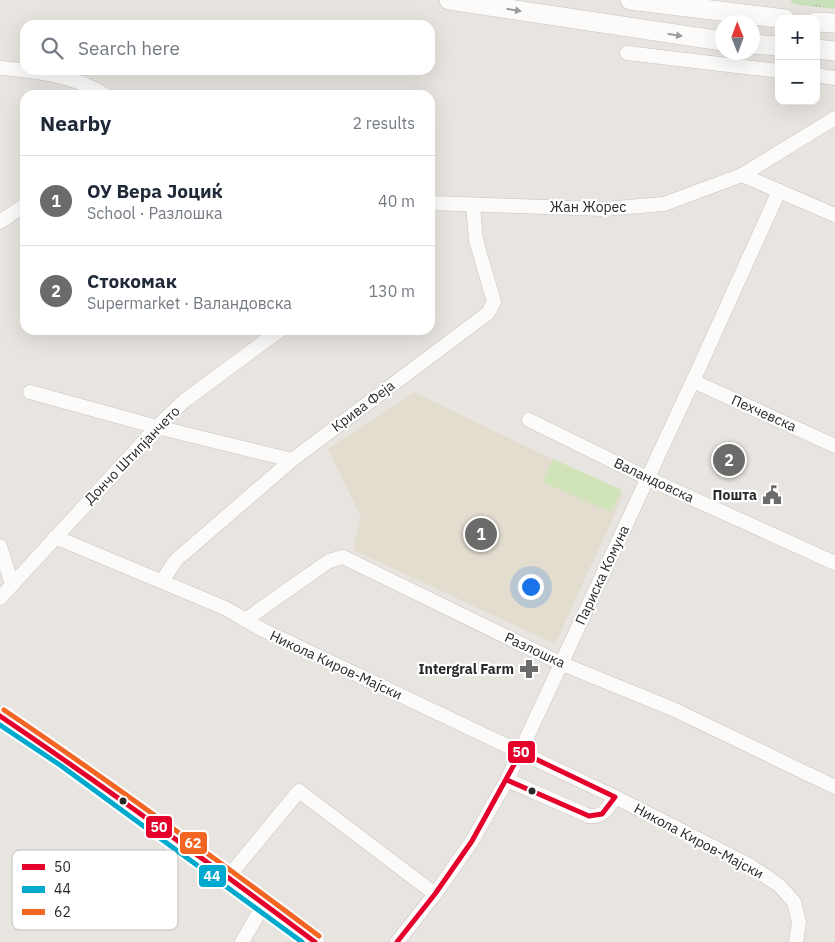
<!DOCTYPE html>
<html lang="en">
<head>
<meta charset="utf-8">
<style>
	:root { --surface:#fff; --page:#f2f2f3; --text:#1f2937; --muted:#747a83; --line:#e0e1e3; --accent:#6c6b69 }
	body { margin:0; font-family:"IBM Plex Sans",sans-serif; background:var(--page); color:var(--text) }
	.controls { position:absolute; right:15px; top:15px; display:grid; overflow:hidden; border-radius:10px; box-shadow:0 5px 20px #0002 }
	.controls button { width:45px; height:45px; display:grid; place-items:center; padding:0; border:0; border-bottom:1px solid var(--line); background:var(--surface); color:var(--text); font:25px sans-serif }
	.compass { position:absolute; left:715px; top:15px; width:45px; height:45px; border-radius:50%; background:var(--surface); box-shadow:0 5px 20px #0002; rotate:359deg }
	.you { position:absolute; left:530px; top:586px; width:18px; height:18px; margin:-12px; border:4px solid #fff; border-radius:50%; background:#1a73e8; box-shadow:0 0 0 8px #1a73e833 }
	.badge { display:grid; place-items:center; width:32px; height:32px; border-radius:50%; background:var(--accent); color:#fff; font-size:16px; font-weight:700 }
	.pin { position:absolute; translate:-50% -50%; border:2px solid #fff; box-shadow:0 1px 5px #0006 }
	.list { margin:0; padding:0; list-style:none }
	h2 { display:flex; justify-content:space-between; align-items:center; height:65px; margin:0; padding:0 20px; font-size:21px }
	h2 small { font-size:16px; font-weight:400; color:var(--muted) }
	.list li { display:grid; grid-template-columns:32px 1fr auto; gap:15px; align-items:center; box-sizing:border-box; height:90px; padding:0 20px; border-top:1px solid var(--line) }
	.list b { display:block; font-size:19px; white-space:nowrap }
	.list p { margin:0; font-size:16px; white-space:nowrap; color:var(--muted) }
	.list em { font-size:16px; font-style:normal; color:var(--muted) }
	.icon { flex:none; width:28px; height:28px; fill:none; stroke:currentColor; stroke-width:2; stroke-linecap:round; stroke-linejoin:round }
	.map { position:relative; flex:none; width:835px; height:942px; overflow:hidden }
	.search { position:absolute; background:var(--surface); box-shadow:0 5px 20px #0002; left:20px; top:20px; width:415px; height:55px; display:flex; align-items:center; gap:12px; box-sizing:border-box; padding:0 18px; border-radius:15px; color:var(--muted); font-size:19px }
	.panel { position:absolute; background:var(--surface); box-shadow:0 5px 20px #0002; left:20px; top:90px; width:415px; height:245px; border-radius:15px }
	.map>svg:first-child { display:block }
	.education { fill:#e2ddcf }
	.grass { fill:url(#grass-tufts) }
	.pitch { fill:#d1e4b9 }
	.lines { fill:none; stroke-linecap:round; stroke-linejoin:round }
	.street-casing { stroke:#c6c4c5; stroke-width:15 }
	.secondary-casing { stroke:#c6c4c5; stroke-width:20 }
	.street { stroke:#fcfbfa; stroke-width:14 }
	.secondary { stroke:#fcfbfa; stroke-width:19 }
	.bus-1-casing { stroke:#fff; stroke-width:9 }
	.bus-2-casing { stroke:#fff; stroke-width:9 }
	.bus-3-casing { stroke:#fff; stroke-width:9 }
	.bus-1 { stroke:#e4002b; stroke-width:5 }
	.bus-2 { stroke:#00a9ce; stroke-width:5 }
	.bus-3 { stroke:#f26522; stroke-width:5 }
	.oneway { fill:#9d9c9c }
	.bus-dot { fill:#292929; stroke:#fff; stroke-width:2 }
	.labels { text-anchor:middle; stroke-width:4.5; stroke-linejoin:round; paint-order:stroke }
	.street-label { font-size:14px; fill:#292929; stroke:#fff }
	.poi-label { font-size:14px; font-weight:bold; fill:#292929; stroke:#fff; text-anchor:end }
	.key { fill:#fff; stroke:#bfbfbf; stroke-width:1 }
	.key-label { font-size:14px; fill:#292929 }
	.line-badge { stroke:#fff; stroke-width:2 }
	.badge-label { font-size:14px; text-anchor:middle; font-weight:bold; fill:#fff }
</style>
</head>
<body>
<div class="map">
<svg width="835" height="942" viewBox="0 0 835 942">
	<defs>
		<pattern id="grass-tufts" width="24" height="20" patternUnits="userSpaceOnUse" patternTransform="scale(1.25)"><rect width="24" height="20" fill="#c8e1bb"/><path d="M3 7l-1-3M5 7V3M7 7l1-3M15 17l-1-3M17 17v-4M19 17l1-3" fill="none" stroke="#acc1a1"/></pattern>
	</defs>
	<rect width="100%" height="100%" fill="#e8e5e0"/>
	<path class="education" d="M414,392L624,494L555,644L353,550L361,517L328,449Z"/>
	<path class="grass" d="M790,0H835V9L793,4Z"/>
	<path class="pitch" d="M553,459L622,490L611,512L543,482Z"/>
	<g class="lines">
		<g class="street-casing">
			<g id="street">
				<path d="M627,53L779,71"/>
				<path d="M0,68C35,71 74,75 105,95"/>
				<path d="M816,75L835,78"/>
				<path d="M742,175L835,215"/>
				<path d="M430,203L604,209L664,204L742,175L835,118"/>
				<path d="M0,222L25,205"/>
				<path d="M693,381L835,446"/>
				<path d="M30,392L157,427L292,460"/>
				<path d="M529,420L647,478L835,563"/>
				<path d="M55,537L225,608L263,630L615,797L749,865L780,886L794,902L799,922L796,942"/>
				<path d="M0,546L12,585"/>
				<path d="M162,581L176,560L292,460L488,313L494,302L476,240L473,205"/>
				<path d="M0,598L157,427L184,401L280,330"/>
				<path d="M245,620L329,561L343,557L560,663L673,709L835,787"/>
				<path d="M507,780L589,816C603,818 608,808 615,797"/>
				<path d="M228,877L299,791L435,894"/>
				<path d="M242,942L264,904"/>
				<path d="M397,942L435,894L472,841L507,780L698,370L779,191"/>
			</g>
		</g>
		<g class="secondary-casing">
			<g id="secondary">
				<path d="M449,0L722,41"/>
				<path d="M630,0L785,19"/>
				<path d="M816,22L835,23"/>
				<path d="M752,44L779,46"/>
				<path d="M816,49L835,51"/>
				<path d="M0,716L64,759L175,840L228,877L315,942"/>
			</g>
		</g>
		<use href="#street" class="street"/>
		<use href="#secondary" class="secondary"/>
		<g class="bus-1-casing">
			<g id="bus-1">
				<path d="M0,716C107,788 212,865 315,942"/>
				<path d="M397,942L435,894L472,841L521,752L615,797L602,814L589,816L507,780"/>
			</g>
		</g>
		<g class="bus-2-casing">
			<path id="bus-2" d="M0,725L60,765L302,942"/>
		</g>
		<g class="bus-3-casing">
			<path id="bus-3" d="M4,710C111,782 216,859 319,936"/>
		</g>
		<use href="#bus-1" class="bus-1"/>
		<use href="#bus-2" class="bus-2"/>
		<use href="#bus-3" class="bus-3"/>
	</g>
	<defs><path id="oneway-solid" d="M-6-.8H1V-3.2L6.5 0L1 3.2V.8H-6Z" transform="scale(1.25)"/></defs>
	<g class="oneway">
		<use href="#oneway-solid" transform="translate(514 10) rotate(9)"/>
		<use href="#oneway-solid" transform="translate(675 35) rotate(9)"/>
	</g>
	<defs>
		<g id="civic-bare" transform="scale(1.5)"><path d="M-.6-6.5H3V-4.5H.6V-3L4-1V1h2V6H-6V1h2V-1L-.6-3ZM-1.2 2.5V6h2.4V2.5Z" fill="#6c6b69" stroke="#fff" stroke-width="2.5" paint-order="stroke"/></g>
		<g id="pharmacy-bare" transform="scale(1.5)"><path d="M-2-6h4v4h4v4h-4v4h-4v-4h-4v-4h4Z" fill="#6c6b69" stroke="#fff" stroke-width="2.5" paint-order="stroke"/></g>
	</defs>
	<g fill-rule="evenodd">
		<use href="#civic-bare" x="772" y="495"/>
		<use href="#pharmacy-bare" x="529" y="669"/>
	</g>
	<g class="bus-dot">
		<circle cx="532" cy="791" r="4.5"/>
		<circle cx="123" cy="801" r="4.5"/>
	</g>
	<g class="labels">
		<g class="street-label">
			<text x="588" y="212">Жан Жорес</text>
			<text transform="translate(363 406) rotate(-37)" y="5">Крива Феја</text>
			<text transform="translate(764 413) rotate(24)" y="5">Пехчевска</text>
			<text transform="translate(132 455) rotate(-46)" y="5">Дончо Штипјанчето</text>
			<text transform="translate(654 480) rotate(25)" y="5">Валандовска</text>
			<text transform="translate(602 575) rotate(-65)" y="5">Париска Комуна</text>
			<text transform="translate(535 650) rotate(25)" y="5">Разлошка</text>
			<text transform="translate(336 665) rotate(25)" y="5">Никола Киров-Мајски</text>
			<text transform="translate(699 841) rotate(28)" y="5">Никола Киров-Мајски</text>
		</g>
		<g class="poi-label">
			<text x="757" y="500">Пошта</text>
			<text x="514" y="674">Intergral Farm</text>
		</g>
	</g>
	<rect x="12" y="850" width="166" height="80" rx="8" class="key"/>
	<rect x="22" y="864" width="23" height="6" fill="#e4002b"/>
	<rect x="22" y="886" width="23" height="7" fill="#00a9ce"/>
	<rect x="22" y="909" width="23" height="6" fill="#f26522"/>
	<g class="key-label">
		<text x="54" y="872">50</text>
		<text x="54" y="894">44</text>
		<text x="54" y="917">62</text>
	</g>
	<g class="line-badge">
		<rect x="507" y="740" width="29" height="24" rx="5" fill="#e4002b"/>
		<rect x="145" y="815" width="28" height="24" rx="5" fill="#e4002b"/>
		<rect x="179" y="831" width="29" height="24" rx="5" fill="#f26522"/>
		<rect x="198" y="864" width="29" height="24" rx="5" fill="#00a9ce"/>
	</g>
	<g class="badge-label">
		<text x="521" y="757">50</text>
		<text x="159" y="832">50</text>
		<text x="193" y="848">62</text>
		<text x="212" y="881">44</text>
	</g>
</svg>
<div class="controls">
<button>+</button>
<button>−</button>
</div>
<svg class="compass" viewBox="-18 -18 36 36"><path d="M0-13l5 13h-10z" fill="#e53935"/><path d="M0 13l5-13h-10z" fill="#747a83"/></svg>
<div class="you"></div>
<div class="pin badge" style="left:481px;top:534px">1</div>
<div class="pin badge" style="left:729px;top:460px">2</div>
<div class="search"><svg class="icon" aria-label="search" viewBox="0 0 24 24"><circle cx="10" cy="10" r="6"/><path d="M15 15l6 6"/></svg>Search here</div>
<section class="panel">
<h2>Nearby<small>2 results</small></h2>
<ul class="list">
<li><span class="badge">1</span><div><b>ОУ Вера Јоциќ</b><p>School · Разлошка</p></div><em>40 m</em></li>
<li><span class="badge">2</span><div><b>Стокомак</b><p>Supermarket · Валандовска</p></div><em>130 m</em></li>
</ul>
</section>
</div>
</body>
</html>
